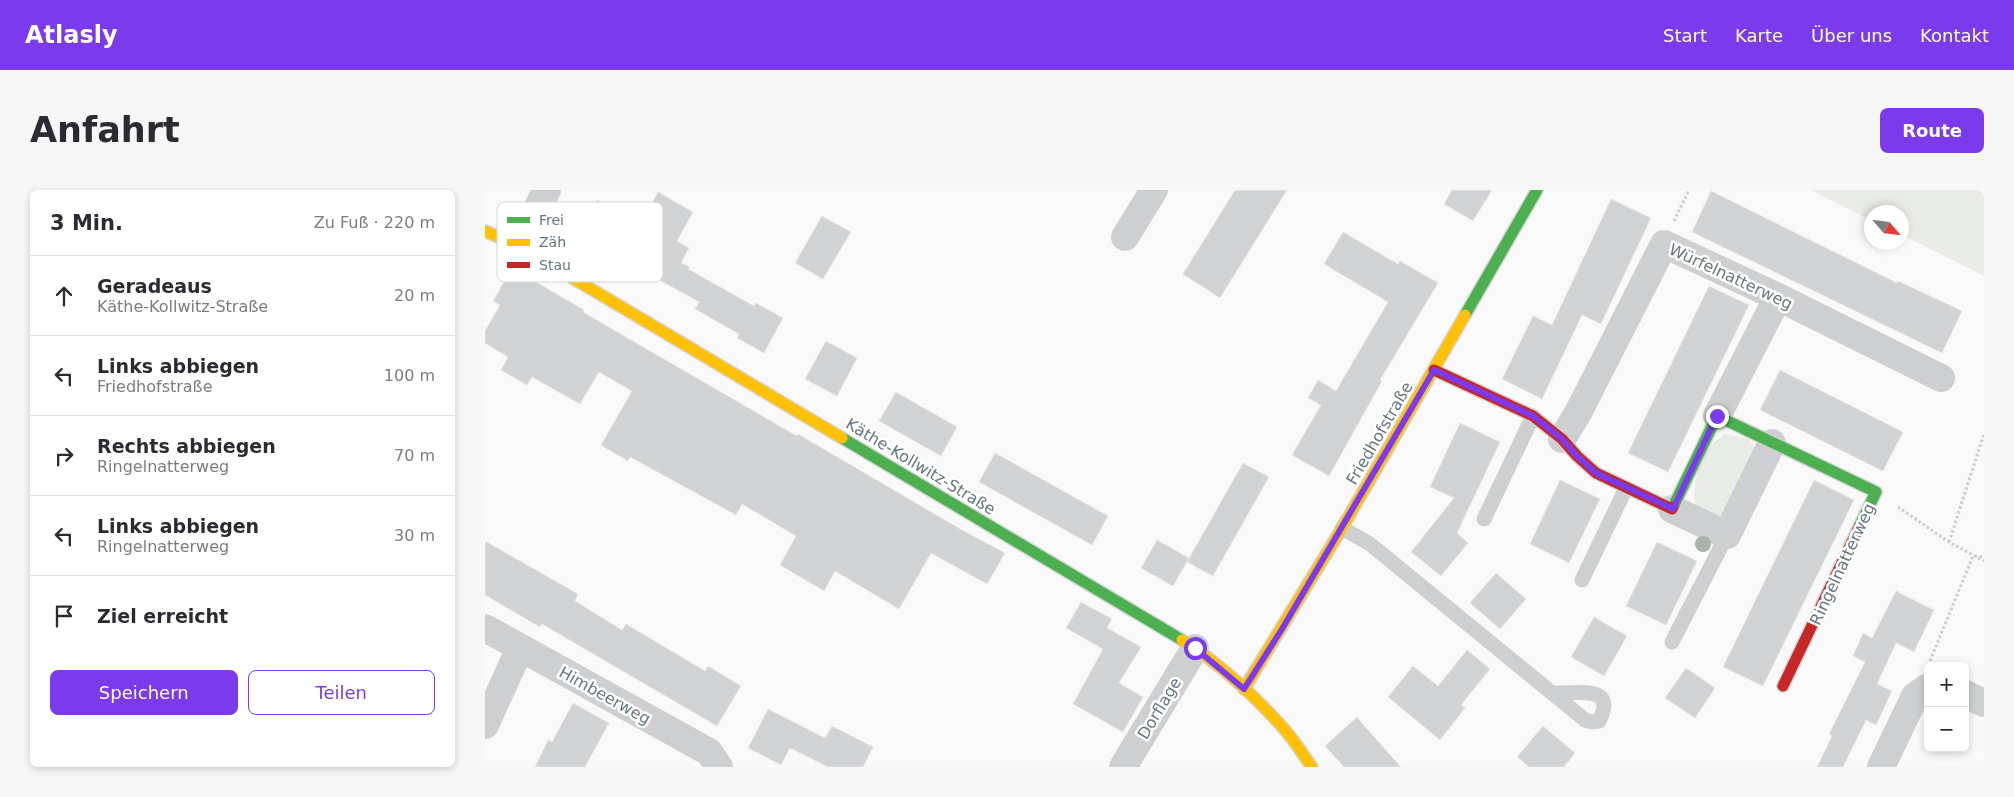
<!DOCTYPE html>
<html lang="de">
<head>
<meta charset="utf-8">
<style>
	:root { --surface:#fff; --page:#f7f7f7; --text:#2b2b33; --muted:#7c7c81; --line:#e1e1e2; --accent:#7c3aed }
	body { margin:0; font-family:"DejaVu Sans",sans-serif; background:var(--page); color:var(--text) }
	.controls { position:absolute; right:15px; bottom:15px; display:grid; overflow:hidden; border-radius:8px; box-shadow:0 2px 8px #0003 }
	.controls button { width:45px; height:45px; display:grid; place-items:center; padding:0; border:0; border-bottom:1px solid var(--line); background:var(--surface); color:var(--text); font:25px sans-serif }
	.compass { position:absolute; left:1379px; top:15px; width:45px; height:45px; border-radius:50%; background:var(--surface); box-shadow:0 2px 8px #0003; rotate:118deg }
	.stop { position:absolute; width:15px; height:15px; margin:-11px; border:4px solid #7c3aed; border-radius:50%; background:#fff }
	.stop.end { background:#7c3aed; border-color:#fff; box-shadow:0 1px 5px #0008 }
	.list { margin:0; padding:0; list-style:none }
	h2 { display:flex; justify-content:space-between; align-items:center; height:65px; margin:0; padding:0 20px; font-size:21px }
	h2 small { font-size:16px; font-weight:400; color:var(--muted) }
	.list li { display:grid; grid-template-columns:32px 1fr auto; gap:15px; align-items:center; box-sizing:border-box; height:80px; padding:0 20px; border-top:1px solid var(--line) }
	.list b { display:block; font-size:19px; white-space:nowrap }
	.list p { margin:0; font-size:16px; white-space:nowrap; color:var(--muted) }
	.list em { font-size:16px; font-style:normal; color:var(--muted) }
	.actions { display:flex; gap:10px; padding:15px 20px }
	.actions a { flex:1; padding:11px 0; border:1px solid var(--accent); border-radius:8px; text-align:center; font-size:18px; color:var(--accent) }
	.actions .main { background:var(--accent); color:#fff }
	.icon { flex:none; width:28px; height:28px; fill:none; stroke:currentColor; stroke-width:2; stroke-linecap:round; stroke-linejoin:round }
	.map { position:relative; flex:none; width:1499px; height:577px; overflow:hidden; border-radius:8px }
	header { display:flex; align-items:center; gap:30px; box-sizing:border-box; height:70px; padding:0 25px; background:var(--accent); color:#fff }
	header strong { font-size:24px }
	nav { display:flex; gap:28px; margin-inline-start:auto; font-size:18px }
	.intro { display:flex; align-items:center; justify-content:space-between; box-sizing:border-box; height:120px; padding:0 30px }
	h1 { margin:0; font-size:35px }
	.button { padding:12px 22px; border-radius:8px; background:var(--accent); color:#fff; font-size:18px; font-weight:700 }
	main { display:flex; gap:30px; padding:0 30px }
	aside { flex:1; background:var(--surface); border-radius:8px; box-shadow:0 2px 8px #0003 }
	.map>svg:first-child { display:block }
	.green { fill:#e8ebe6 }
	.building { fill:#d0d2d3; stroke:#e8e8e8 }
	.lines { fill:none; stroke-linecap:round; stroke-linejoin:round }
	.fast-casing { stroke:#d5d6d7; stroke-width:14 }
	.slow-casing { stroke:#d5d6d7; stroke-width:14 }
	.jam-casing { stroke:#d5d6d7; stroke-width:14 }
	.path { stroke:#cbcccd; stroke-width:3; stroke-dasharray:2.5 2.5; stroke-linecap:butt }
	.lane { stroke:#cecfd0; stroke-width:15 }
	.street { stroke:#cecfd0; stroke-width:28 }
	.fast { stroke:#4caf50; stroke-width:11 }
	.slow { stroke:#ffc107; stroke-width:11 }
	.jam { stroke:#c62828; stroke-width:11 }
	.tree { fill:#a9b3a7 }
	.route { stroke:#7c3aed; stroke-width:6 }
	.labels { text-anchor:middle; stroke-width:5; stroke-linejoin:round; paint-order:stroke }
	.street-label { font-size:16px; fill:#657683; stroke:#fff }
	.key { fill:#fff; stroke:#d1d6da; stroke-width:1 }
	.key-label { font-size:14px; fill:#657683 }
</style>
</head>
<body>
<header>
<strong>Atlasly</strong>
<nav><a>Start</a><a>Karte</a><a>Über uns</a><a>Kontakt</a></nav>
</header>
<div class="intro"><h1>Anfahrt</h1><a class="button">Route</a></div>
<main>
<aside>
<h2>3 Min.<small>Zu Fuß · 220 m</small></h2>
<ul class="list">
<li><svg class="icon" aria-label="ahead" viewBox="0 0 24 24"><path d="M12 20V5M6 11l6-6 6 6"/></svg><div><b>Geradeaus</b><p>Käthe-Kollwitz-Straße</p></div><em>20 m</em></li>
<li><svg class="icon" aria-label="left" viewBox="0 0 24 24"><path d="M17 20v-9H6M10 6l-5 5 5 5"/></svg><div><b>Links abbiegen</b><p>Friedhofstraße</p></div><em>100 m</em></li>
<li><svg class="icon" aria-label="right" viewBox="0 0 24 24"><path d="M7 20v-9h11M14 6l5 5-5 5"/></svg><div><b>Rechts abbiegen</b><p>Ringelnatterweg</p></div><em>70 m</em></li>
<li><svg class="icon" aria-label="left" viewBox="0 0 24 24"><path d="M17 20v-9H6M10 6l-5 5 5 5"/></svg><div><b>Links abbiegen</b><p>Ringelnatterweg</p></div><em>30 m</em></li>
<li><svg class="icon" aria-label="arrive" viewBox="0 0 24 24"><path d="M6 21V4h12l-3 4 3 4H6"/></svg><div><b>Ziel erreicht</b></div></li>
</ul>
<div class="actions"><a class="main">Speichern</a><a>Teilen</a></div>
</aside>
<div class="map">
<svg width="1499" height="577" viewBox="0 0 1499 577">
	<rect width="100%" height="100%" fill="#f9f9f9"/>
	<g class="green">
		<path d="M1326,0H1499V86L1417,45L1416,22H1386V30Z"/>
		<path d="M1239,244L1264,249L1271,262L1242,324C1193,335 1209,282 1224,257C1228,252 1235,248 1239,244Z"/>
	</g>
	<g class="building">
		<path d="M750,0H802L735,108L698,84Z"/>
		<path d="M967,0H1007L988,31L959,14Z"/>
		<path d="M1226,1L1412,93L1413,91L1477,121L1457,163L1207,42Z"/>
		<path d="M173,2L208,22L192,51L204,58L196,73L205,77L203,79L269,116L271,113L298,128L279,163L252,148L254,144L210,119L214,112L93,45L112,10L155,34Z"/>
		<path d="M1126,9L1166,28L1116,134L1097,125L1057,209L1017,189L1048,126L1067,135Z"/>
		<path d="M337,26L366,42L338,89L310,73Z"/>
		<path d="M858,42L913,74L915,71L953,93L895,190L897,191L844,286L807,265L836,215L823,208L833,190L851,201L903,112L839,74Z"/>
		<path d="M27,78L99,120L98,122L122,136L312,246L313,244L477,340L520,363L502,394L446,363L414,419L350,381L339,401L295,375L311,346L257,314L251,325L145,267L143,271L116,255L147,201L114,182L95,214L47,187L42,195L16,180L23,167L0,153V141L15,115L8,111Z"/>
		<path d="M1224,96L1264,115L1183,282L1143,263Z"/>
		<path d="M341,151L372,168L352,206L320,189Z"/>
		<path d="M1295,180L1418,242L1398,281L1275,220Z"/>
		<path d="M411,202L472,237L456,266L394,231Z"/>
		<path d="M975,233L1015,252L972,343L983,353L956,386L926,362L969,308L945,297Z"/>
		<path d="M510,263L623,326L607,355L494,292Z"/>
		<path d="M758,273L784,287L728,386L702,372Z"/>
		<path d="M1075,290L1115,309L1084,373L1045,354Z"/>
		<path d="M1329,290L1369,310L1278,496L1238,477Z"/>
		<path d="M672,350L704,368L688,396L656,378Z"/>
		<path d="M0,351L93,404L90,411L137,440L141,434L220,481L223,476L256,496L232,536L57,434L55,437L0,405Z"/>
		<path d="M1172,352L1212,371L1181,435L1141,416Z"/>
		<path d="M1011,383L1041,409L1015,439L985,413Z"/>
		<path d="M1411,401L1449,420L1429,462L1411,453L1392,494L1407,501L1391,535L1381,530L1358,577H1332L1347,546L1344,544L1380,472L1368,466L1378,443L1387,448Z"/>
		<path d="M596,412L627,429L622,438L656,457L634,493L658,507L638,542L588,514L618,459L581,438Z"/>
		<path d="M1109,427L1142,446L1119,486L1086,467Z"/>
		<path d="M982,460L1005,479L976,515L980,518L955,550L903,507L928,476L953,496Z"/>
		<path d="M1201,478L1230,498L1210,528L1180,508Z"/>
		<path d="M88,513L124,533L100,577H50L63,550L67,552Z"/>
		<path d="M283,519L340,548L347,536L388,557L378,577H343L305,558L296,575L263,558Z"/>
		<path d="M872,527L883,540L916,577H859L840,556Z"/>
		<path d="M1058,536L1090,563L1079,577H1044L1032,567Z"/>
	</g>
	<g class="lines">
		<g class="fast-casing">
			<g id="fast">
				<path d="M980,125L1052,0"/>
				<path d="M357,248L697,450"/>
				<path d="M1188,317L1232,226L1391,302L1374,337"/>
			</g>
		</g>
		<g class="slow-casing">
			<g id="slow">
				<path d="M0,41L32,55L357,248"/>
				<path d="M697,450C732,471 773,509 799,539C810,551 818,565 827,577"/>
				<path d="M759,499L857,338L980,125"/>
			</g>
		</g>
		<g class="jam-casing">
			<g id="jam">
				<path d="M949,180L1048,226L1077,249L1092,266L1111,283L1187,319L1188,317"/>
				<path d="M1298,496L1374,337"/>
			</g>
		</g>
		<g class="path">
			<path d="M1189,31L1204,0"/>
			<path d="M1413,317L1464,352L1499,371"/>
			<path d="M1464,352L1499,244"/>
			<path d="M1445,471L1488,366L1499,367"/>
		</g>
		<g class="lane">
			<path d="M999,329L1048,226"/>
			<path d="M857,338L885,354L1100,530L1107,532L1114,531C1134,492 1087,505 1067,503"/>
			<path d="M1097,390L1141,298"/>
			<path d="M1187,452L1242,345"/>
		</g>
		<g class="street">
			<path d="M640,47L669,0"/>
			<path d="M32,55L62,0"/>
			<path d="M1232,226L1293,107"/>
			<path d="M1077,249L1093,223L1179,54L1293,107L1456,188"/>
			<path d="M1187,319L1242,345L1287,253"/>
			<path d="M0,438L224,562L234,577"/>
			<path d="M1480,504L1499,513"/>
			<path d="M0,535L35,458"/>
			<path d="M638,577L710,458"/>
			<path d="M1396,577L1430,506L1443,497"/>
		</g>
		<use href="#fast" class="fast"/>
		<use href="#slow" class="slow"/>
		<use href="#jam" class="jam"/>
	</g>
	<circle class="tree" cx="1218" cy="354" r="8"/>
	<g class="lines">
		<path class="route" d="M710,458L759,499L797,439L949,180L1048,226L1077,249L1092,266L1111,283L1188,319L1232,226"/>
	</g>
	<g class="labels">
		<g class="street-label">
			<text transform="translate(1246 86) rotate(25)" y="6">Würfelnatterweg</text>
			<text transform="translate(894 243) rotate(-60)" y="6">Friedhofstraße</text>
			<text transform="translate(436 276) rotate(31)" y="6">Käthe-Kollwitz-Straße</text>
			<text transform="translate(1357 374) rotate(-65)" y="6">Ringelnatterweg</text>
			<text transform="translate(120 505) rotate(29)" y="6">Himbeerweg</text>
			<text transform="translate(674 518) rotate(-59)" y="6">Dorflage</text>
		</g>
	</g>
	<rect x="12" y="12" width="166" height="80" rx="8" class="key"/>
	<rect x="22" y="27" width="23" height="6" fill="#4caf50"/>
	<rect x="22" y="49" width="23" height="7" fill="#ffc107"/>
	<rect x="22" y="72" width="23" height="6" fill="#c62828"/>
	<g class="key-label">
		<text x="54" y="35">Frei</text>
		<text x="54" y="57">Zäh</text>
		<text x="54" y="80">Stau</text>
	</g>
</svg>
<div class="controls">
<button>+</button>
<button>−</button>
</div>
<svg class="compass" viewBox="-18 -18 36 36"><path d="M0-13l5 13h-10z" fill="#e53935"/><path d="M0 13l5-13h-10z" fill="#7c7c81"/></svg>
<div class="stop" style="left:710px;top:458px"></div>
<div class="stop end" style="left:1232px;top:226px"></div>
</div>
</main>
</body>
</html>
